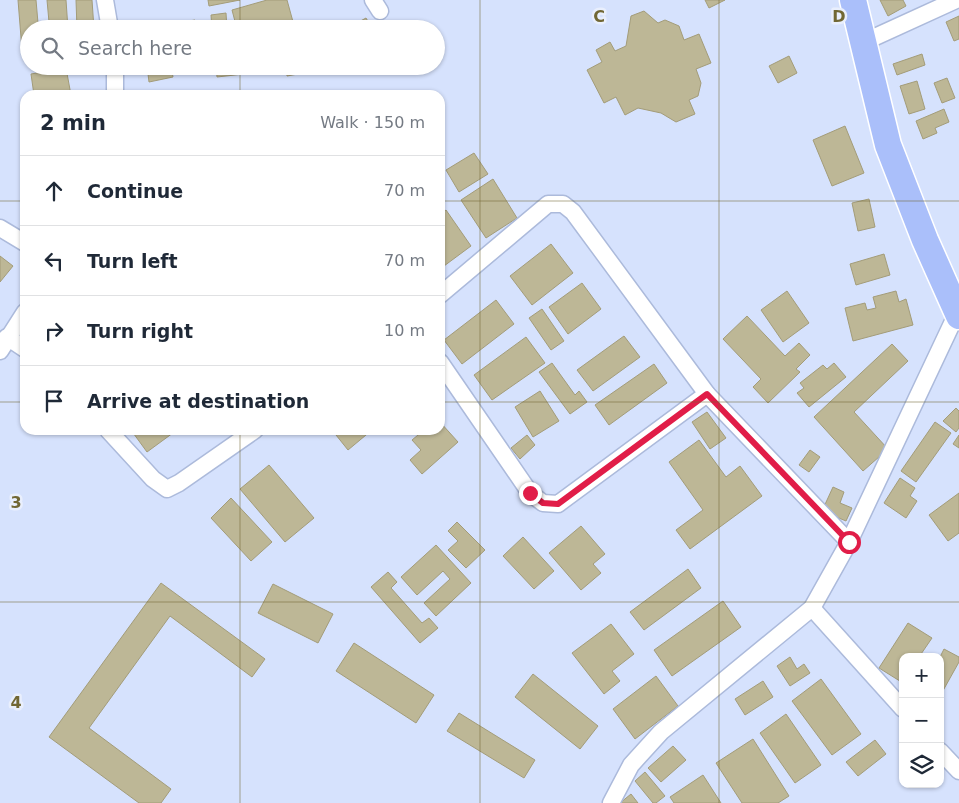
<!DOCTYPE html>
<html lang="en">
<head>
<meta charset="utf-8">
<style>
	:root { --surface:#fff; --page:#f2f2f3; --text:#1f2937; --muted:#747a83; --line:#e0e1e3 }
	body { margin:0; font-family:"DejaVu Sans",sans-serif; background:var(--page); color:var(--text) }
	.controls { position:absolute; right:15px; bottom:15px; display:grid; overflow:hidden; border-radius:10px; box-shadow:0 1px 4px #0004 }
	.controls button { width:45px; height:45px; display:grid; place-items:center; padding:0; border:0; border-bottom:1px solid var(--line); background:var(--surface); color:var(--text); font:25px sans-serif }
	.stop { position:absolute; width:15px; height:15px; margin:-11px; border:4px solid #e11d48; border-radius:50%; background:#fff }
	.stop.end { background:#e11d48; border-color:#fff; box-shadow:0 1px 5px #0008 }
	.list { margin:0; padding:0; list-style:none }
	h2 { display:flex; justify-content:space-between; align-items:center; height:65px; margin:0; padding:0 20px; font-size:21px }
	h2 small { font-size:16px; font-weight:400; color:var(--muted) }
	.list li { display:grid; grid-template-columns:32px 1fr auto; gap:15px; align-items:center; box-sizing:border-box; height:70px; padding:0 20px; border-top:1px solid var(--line) }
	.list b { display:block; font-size:19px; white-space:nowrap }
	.list em { font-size:16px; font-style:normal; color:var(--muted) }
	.icon { flex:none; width:28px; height:28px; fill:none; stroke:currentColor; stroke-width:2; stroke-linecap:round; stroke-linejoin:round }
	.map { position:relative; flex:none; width:959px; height:803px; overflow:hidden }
	.search { position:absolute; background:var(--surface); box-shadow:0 1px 4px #0004; left:20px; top:20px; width:425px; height:55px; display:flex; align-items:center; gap:12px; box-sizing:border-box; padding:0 18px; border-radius:28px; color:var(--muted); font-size:19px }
	.panel { position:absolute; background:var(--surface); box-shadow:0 1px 4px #0004; left:20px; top:90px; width:425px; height:345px; border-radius:15px }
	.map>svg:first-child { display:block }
	.building { fill:#bdb796; stroke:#a39c79 }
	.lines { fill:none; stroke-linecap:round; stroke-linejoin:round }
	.street-casing { stroke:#acbadb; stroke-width:19 }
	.primary-casing { stroke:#fff; stroke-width:29 }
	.street { stroke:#fff; stroke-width:16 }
	.primary { stroke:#aabffa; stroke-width:26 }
	.route { stroke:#e11d48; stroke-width:6 }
	.grid { fill:none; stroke:#716734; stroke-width:1; stroke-opacity:0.55 }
	.grid-label { font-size:16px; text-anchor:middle; font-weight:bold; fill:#716734; stroke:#e9effd; stroke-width:5; stroke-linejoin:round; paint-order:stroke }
</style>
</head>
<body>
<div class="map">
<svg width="959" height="803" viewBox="0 0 959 803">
	<rect width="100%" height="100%" fill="#d6e2fd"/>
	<g class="building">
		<path d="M18,0H36L38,23L49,22L47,0H66L68,29H29V50H22Z"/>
		<path d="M76,0H92L94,29H77Z"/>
		<path d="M208,0H240L209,6Z"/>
		<path d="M267,0H287L295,29H237L232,10Z"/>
		<path d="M705,0H725L709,8Z"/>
		<path d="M880,0H903L906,6L888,16Z"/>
		<path d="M644,11L658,23L665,20L679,26L684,40L699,34L711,63L696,69L701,83L698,96L689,100L695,114L676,122L661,113L638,108L625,115L616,97L604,103L587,70L602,62L596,50L610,42L615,51L626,46L631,16Z"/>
		<path d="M226,13L227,29H212L211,15Z"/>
		<path d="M959,16V39L954,41L946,22Z"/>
		<path d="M366,18L372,28L357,29L355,24Z"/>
		<path d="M195,20L196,29H172L171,24Z"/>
		<path d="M922,54L925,65L897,75L893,64Z"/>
		<path d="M789,56L797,73L778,83L769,66Z"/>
		<path d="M147,66H171L173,77L149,82Z"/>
		<path d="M216,66H243L244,74L217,77Z"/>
		<path d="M286,66H308L309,72L287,76Z"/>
		<path d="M66,68L71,95H34L31,74Z"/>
		<path d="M947,78L955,98L942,103L934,83Z"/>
		<path d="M917,81L925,109L909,114L900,86Z"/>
		<path d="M944,109L949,122L935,128L937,133L923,139L916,121Z"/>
		<path d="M845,126L864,173L832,186L813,140Z"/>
		<path d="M474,153L488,174L459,192L446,170Z"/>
		<path d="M493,179L517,218L486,238L461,200Z"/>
		<path d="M869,199L875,227L858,231L852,203Z"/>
		<path d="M446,210L471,246L444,266L440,260V215Z"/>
		<path d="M551,244L573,273L532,305L510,276Z"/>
		<path d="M884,254L890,275L856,285L850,264Z"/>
		<path d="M0,256L13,266L0,282Z"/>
		<path d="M582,283L601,309L568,334L549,307Z"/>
		<path d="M787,291L809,323L783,342L761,310Z"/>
		<path d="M896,291L899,302L906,299L913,325L853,341L845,308L865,303L867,310L876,308L873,297Z"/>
		<path d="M496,300L514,324L462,364L444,340Z"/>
		<path d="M542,309L564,341L551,350L529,318Z"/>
		<path d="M747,316L785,356L799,343L810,355L796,369L800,372L768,403L753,387L761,379L723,339Z"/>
		<path d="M624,336L640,357L593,391L577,370Z"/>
		<path d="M526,337L545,363L492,400L474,375Z"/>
		<path d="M892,344L908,361L854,412L888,449L863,471L814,417Z"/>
		<path d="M552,363L575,395L579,391L587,402L570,414L539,372Z"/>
		<path d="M834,363L846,377L809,407L797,393L804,388L800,383L823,365L827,369Z"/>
		<path d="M654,364L667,383L609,425L595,405Z"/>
		<path d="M540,391L559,421L533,437L515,407Z"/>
		<path d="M956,408L959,411V428L956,432L943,421Z"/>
		<path d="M707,412L726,438L710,449L692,422Z"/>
		<path d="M440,422L458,442L422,474L410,460L421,450L412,440L424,430H440Z"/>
		<path d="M935,422L951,433L916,482L901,471Z"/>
		<path d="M131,430H177L147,452Z"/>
		<path d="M332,430H372L348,450Z"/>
		<path d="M527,435L535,445L520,459L511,448Z"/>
		<path d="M959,435V448L953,444Z"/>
		<path d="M699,440L726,477L740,466L762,496L690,549L676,530L703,510L669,462Z"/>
		<path d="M810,450L820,457L809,472L799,465Z"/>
		<path d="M269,465L314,518L285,542L240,489Z"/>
		<path d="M900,478L915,488L910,496L917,501L906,518L884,503Z"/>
		<path d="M833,487L844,492L840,503L852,508L846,521L822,511Z"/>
		<path d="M959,493V533L948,541L929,515Z"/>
		<path d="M231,498L272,542L251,561L211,518Z"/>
		<path d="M457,522L485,550L466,568L448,550L458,541L448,531Z"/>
		<path d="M581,526L605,554L593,564L601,573L581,590L549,553Z"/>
		<path d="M523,537L554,571L534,589L503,556Z"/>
		<path d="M436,545L471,583L436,616L424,603L450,579L443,571L417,595L401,577Z"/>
		<path d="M688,569L701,588L644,630L630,612Z"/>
		<path d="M388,572L397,582L391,588L422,623L429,618L438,628L420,643L371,587Z"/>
		<path d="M161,583L265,659L252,677L170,616L89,728L171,789L161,803H139L49,737Z"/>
		<path d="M273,584L333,614L318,643L258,613Z"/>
		<path d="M723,601L741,627L672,676L654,650Z"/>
		<path d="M908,623L932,638L919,657H903V683L879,668Z"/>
		<path d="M611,624L634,654L612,671L620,681L604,694L572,653Z"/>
		<path d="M354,643L434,695L416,723L336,671Z"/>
		<path d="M944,649L959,657V662L940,696V657Z"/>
		<path d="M790,657L797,669L804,664L810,673L790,686L777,666Z"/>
		<path d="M533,674L598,726L580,749L515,697Z"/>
		<path d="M656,676L678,706L635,739L613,709Z"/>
		<path d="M821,679L861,734L832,755L792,701Z"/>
		<path d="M763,681L773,697L745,715L735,699Z"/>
		<path d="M459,713L535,760L524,778L447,731Z"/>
		<path d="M786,714L821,765L795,783L760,733Z"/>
		<path d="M753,739L789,796L778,803H742L716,763Z"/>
		<path d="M875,740L886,754L858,776L846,762Z"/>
		<path d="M673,746L686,760L661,782L648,768Z"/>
		<path d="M645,772L665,796L656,803H653L635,781Z"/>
		<path d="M703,775L721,803H674L670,797Z"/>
		<path d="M631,794L638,803H620Z"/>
	</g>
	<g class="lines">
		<g class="street-casing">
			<g id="street">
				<path d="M105,0L110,29"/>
				<path d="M373,0L380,11"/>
				<path d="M864,42L956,0"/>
				<path d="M115,66V95"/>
				<path d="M0,228L25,243"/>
				<path d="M440,295L548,204H563L573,212L707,394L849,542"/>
				<path d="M7,337L25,349"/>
				<path d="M0,351L25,312"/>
				<path d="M440,362L530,493L543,503L558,504L707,394"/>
				<path d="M108,430L153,479L167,489L179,483L255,430"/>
				<path d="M812,608L903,709"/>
				<path d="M940,751L959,771"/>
				<path d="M611,803L631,765L661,732L812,608L849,542L957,313"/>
			</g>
		</g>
		<g class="primary-casing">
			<path id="primary" d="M853,0L888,145L925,240L959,316"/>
		</g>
		<use href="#street" class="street"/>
		<use href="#primary" class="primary"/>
	</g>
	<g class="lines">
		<path class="route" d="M530,493L543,503L558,504L707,394L849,542"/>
	</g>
	<path class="grid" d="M240,0V29M480,0V803M719,0V803M240,66V95M0,201H25M440,201H959M0,402H25M440,402H959M240,430V803M0,602H959"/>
	<g class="grid-label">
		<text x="599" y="22">C</text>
		<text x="839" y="22">D</text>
		<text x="16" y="508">3</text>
		<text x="16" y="708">4</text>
	</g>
</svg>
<div class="controls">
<button>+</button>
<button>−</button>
<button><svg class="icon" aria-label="layers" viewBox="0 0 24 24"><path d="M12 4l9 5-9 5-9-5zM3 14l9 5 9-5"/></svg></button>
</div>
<div class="stop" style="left:849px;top:542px"></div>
<div class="stop end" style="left:530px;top:493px"></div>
<div class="search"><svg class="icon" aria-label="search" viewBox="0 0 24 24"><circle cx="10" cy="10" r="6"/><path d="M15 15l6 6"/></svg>Search here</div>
<section class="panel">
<h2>2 min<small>Walk · 150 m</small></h2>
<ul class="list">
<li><svg class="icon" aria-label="ahead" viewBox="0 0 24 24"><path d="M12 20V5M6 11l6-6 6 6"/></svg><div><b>Continue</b></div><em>70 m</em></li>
<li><svg class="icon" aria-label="left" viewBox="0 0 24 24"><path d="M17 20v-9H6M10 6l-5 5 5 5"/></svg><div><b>Turn left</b></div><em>70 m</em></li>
<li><svg class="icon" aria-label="right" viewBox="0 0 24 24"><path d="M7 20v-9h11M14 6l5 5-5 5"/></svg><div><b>Turn right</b></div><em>10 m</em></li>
<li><svg class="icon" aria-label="arrive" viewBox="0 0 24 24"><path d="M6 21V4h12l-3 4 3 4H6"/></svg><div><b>Arrive at destination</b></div></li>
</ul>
</section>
</div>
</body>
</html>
